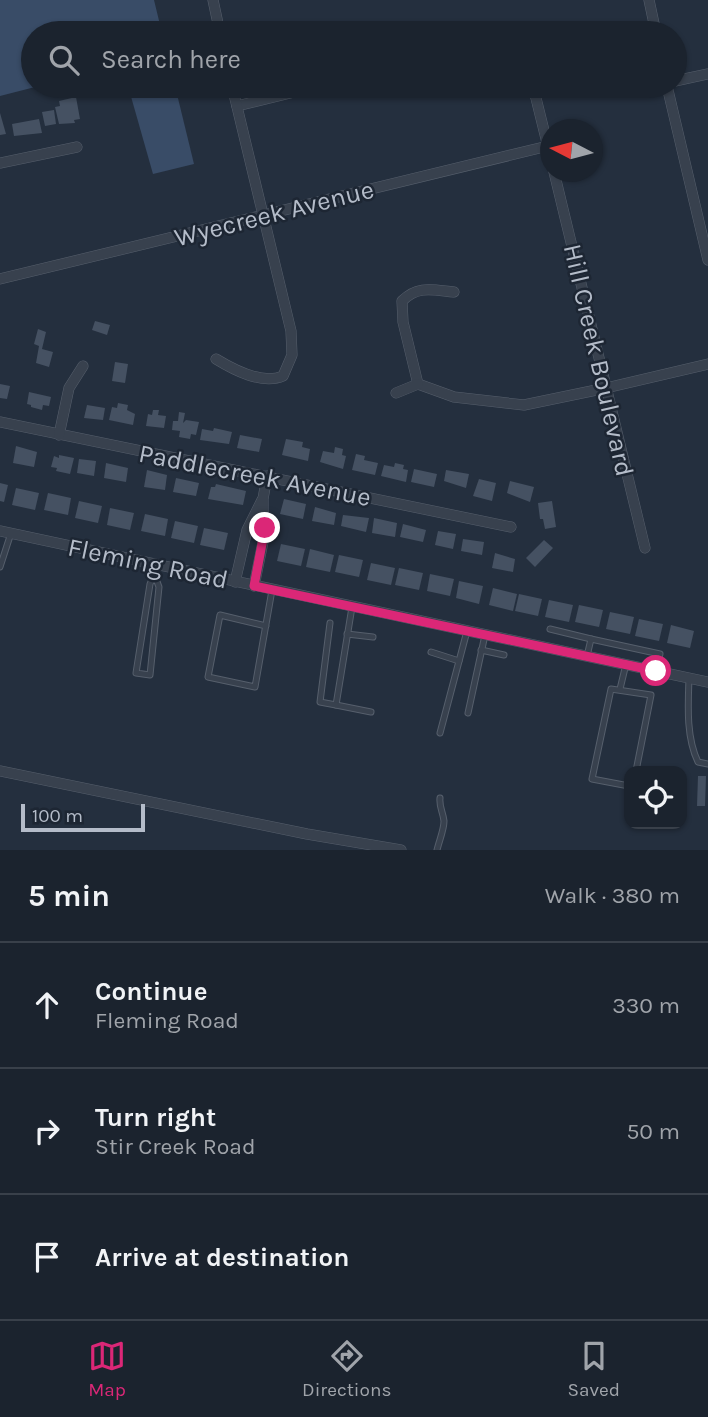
<!DOCTYPE html>
<html lang="en">
<head>
<meta charset="utf-8">
<style>
	:root { --surface:#1b232e; --page:#242b36; --text:#f1f3f6; --muted:#a0a4aa; --line:#39404a; --accent:#db2777 }
	body { margin:0; font-family:Karla,sans-serif; background:var(--page); color:var(--text) }
	.controls { position:absolute; right:21px; bottom:21px; display:grid; overflow:hidden; border-radius:14px; box-shadow:0 2px 5px #0004 }
	.controls button { width:63px; height:63px; display:grid; place-items:center; padding:0; border:0; border-bottom:2px solid var(--line); background:var(--surface); color:var(--text); font:35px sans-serif }
	.compass { position:absolute; left:540px; top:119px; width:63px; height:63px; border-radius:50%; background:var(--surface); box-shadow:0 2px 5px #0004; rotate:276deg }
	.scale { position:absolute; left:21px; bottom:18px; width:124px; box-sizing:border-box; padding-left:7px; border:4px solid #b4bcc9; border-top:0; font-size:19px; line-height:24px; white-space:nowrap; color:#b4bcc9; -webkit-text-stroke:5px #1d2633; paint-order:stroke }
	.stop { position:absolute; width:21px; height:21px; margin:-16px; border:5px solid #db2777; border-radius:50%; background:#fff }
	.stop.end { background:#db2777; border-color:#fff; box-shadow:0 2px 7px #0008 }
	.list { margin:0; padding:0; list-style:none }
	h2 { display:flex; justify-content:space-between; align-items:center; height:91px; margin:0; padding:0 28px; font-size:30px }
	h2 small { font-size:23px; font-weight:400; color:var(--muted) }
	.list li { display:grid; grid-template-columns:46px 1fr auto; gap:21px; align-items:center; box-sizing:border-box; height:126px; padding:0 28px; border-top:2px solid var(--line) }
	.list b { display:block; font-size:26px; white-space:nowrap }
	.list p { margin:0; font-size:23px; white-space:nowrap; color:var(--muted) }
	.list em { font-size:23px; font-style:normal; color:var(--muted) }
	.icon { flex:none; width:38px; height:38px; fill:none; stroke:currentColor; stroke-width:2; stroke-linecap:round; stroke-linejoin:round }
	.map { position:relative; flex:none; width:708px; height:850px; overflow:hidden }
	.search { position:absolute; background:var(--surface); box-shadow:0 2px 5px #0004; left:21px; right:21px; top:21px; height:77px; display:flex; align-items:center; gap:18px; box-sizing:border-box; padding:0 24px; border-radius:38px; color:var(--muted); font-size:26px }
	.sheet { height:469px; background:var(--surface) }
	nav { display:flex; justify-content:space-around; align-items:center; box-sizing:border-box; height:98px; border-top:2px solid var(--line); background:var(--surface); font-size:19px; color:var(--muted) }
	nav a { display:grid; justify-items:center; gap:4px }
	nav .on { color:var(--accent) }
	.map>svg:first-child { display:block }
	.water { fill:#394c67 }
	.building { fill:#455162 }
	.lines { fill:none; stroke-linecap:round; stroke-linejoin:round }
	.service-casing { stroke:#565f6c; stroke-width:7 }
	.minor-casing { stroke:#565f6c; stroke-width:11 }
	.service { stroke:#38414e; stroke-width:5 }
	.minor { stroke:#38414e; stroke-width:10 }
	.route { stroke:#db2777; stroke-width:9 }
	.labels { text-anchor:middle; stroke-width:5; stroke-linejoin:round; paint-order:stroke }
	.street-label { font-size:26px; fill:#b4bcc9; stroke:#1d2633 }
</style>
</head>
<body>
<div class="map">
<svg width="708" height="850" viewBox="0 0 708 850">
	<rect width="100%" height="100%" fill="#242f3e"/>
	<g class="water">
		<path d="M0,0H154L162,33H33V86H39L0,96Z"/>
		<path d="M128,86H175L194,164L153,174Z"/>
	</g>
	<g class="building">
		<path d="M76,97L80,119L74,120L75,123L59,124L55,107L60,106L59,101Z"/>
		<path d="M54,110L56,124L45,126L42,112Z"/>
		<path d="M0,113L6,134L0,135Z"/>
		<path d="M39,119L42,133L14,136L12,124Z"/>
		<path d="M95,321L110,325L107,335L92,330Z"/>
		<path d="M38,329L46,332L42,349L53,352L49,367L36,363L39,346L34,344Z"/>
		<path d="M115,362L128,364L125,383L112,381Z"/>
		<path d="M0,384L10,386L7,399L0,398Z"/>
		<path d="M29,392L51,397L49,406L43,405L42,410L31,407V405L27,404Z"/>
		<path d="M118,403L128,405L127,410L135,414L133,425L109,420L112,407L117,408Z"/>
		<path d="M87,405L105,408L103,420L84,418Z"/>
		<path d="M153,410H159L158,415L166,416L164,428L146,426L148,414L152,415Z"/>
		<path d="M179,412L185,413L183,423L186,420L199,422L196,435L191,434L190,439L179,437L180,431L172,430L173,421H178Z"/>
		<path d="M214,428L232,432L229,444L200,440L202,429L213,431Z"/>
		<path d="M240,435L262,439L259,452L237,448Z"/>
		<path d="M286,439L303,442L302,447L310,449L308,461L282,455Z"/>
		<path d="M16,446L37,452L34,467L13,463Z"/>
		<path d="M335,447L343,449L342,455L346,456L343,469L320,462L323,451L334,453Z"/>
		<path d="M356,454L365,456L364,460L378,463L375,475L352,470Z"/>
		<path d="M59,455L74,458L70,474L56,471L57,468L51,467L54,456L59,458Z"/>
		<path d="M79,459L96,461L94,476L77,473Z"/>
		<path d="M106,463L128,468L126,482L104,478Z"/>
		<path d="M395,463L404,465L403,469L408,470L406,482L381,476L384,465L394,467Z"/>
		<path d="M414,469L437,474L434,487L411,482Z"/>
		<path d="M147,470L167,475L165,490L144,487Z"/>
		<path d="M446,470L469,474L466,488L444,481Z"/>
		<path d="M176,478L199,483L196,496L173,492Z"/>
		<path d="M479,479L496,483L492,501L473,496Z"/>
		<path d="M510,481L534,487L530,502L507,493Z"/>
		<path d="M0,483L8,485L4,502L0,501Z"/>
		<path d="M216,484L246,491L243,505L208,499L211,487H215Z"/>
		<path d="M16,488L39,493L35,510L12,505Z"/>
		<path d="M48,493L71,498L68,515L44,510Z"/>
		<path d="M284,499L306,504L303,519L280,514Z"/>
		<path d="M79,501L102,506L98,523L75,518Z"/>
		<path d="M552,501L556,527L545,529L543,519H540L538,503Z"/>
		<path d="M315,507L336,513L334,525L312,521Z"/>
		<path d="M110,508L134,513L130,530L107,525Z"/>
		<path d="M145,514L168,519L165,536L141,531Z"/>
		<path d="M343,515L369,518L366,532L341,526Z"/>
		<path d="M374,518L397,523L395,537L372,533Z"/>
		<path d="M175,521L198,526L194,543L171,538Z"/>
		<path d="M403,524L426,530L423,542L400,537Z"/>
		<path d="M204,528L228,533L224,550L200,545Z"/>
		<path d="M438,531L456,534L453,549L435,545Z"/>
		<path d="M463,539L484,542L482,555L461,551Z"/>
		<path d="M544,540L553,548L535,567L526,558Z"/>
		<path d="M281,544L305,549L301,566L277,561Z"/>
		<path d="M310,549L334,555L330,572L306,567Z"/>
		<path d="M495,553L515,559L513,572L492,568Z"/>
		<path d="M339,555L363,560L359,577L335,572Z"/>
		<path d="M371,563L395,568L391,585L367,580Z"/>
		<path d="M399,568L423,573L419,590L395,585Z"/>
		<path d="M430,574L454,579L450,596L427,591Z"/>
		<path d="M459,581L483,586L479,604L456,598Z"/>
		<path d="M493,588L517,594L513,611L489,605Z"/>
		<path d="M519,594L542,599L538,616L515,611Z"/>
		<path d="M549,600L573,605L569,622L545,617Z"/>
		<path d="M579,605L603,610L599,627L575,622Z"/>
		<path d="M610,612L634,617L630,634L606,629Z"/>
		<path d="M639,619L663,624L659,641L635,636Z"/>
		<path d="M671,625L694,631L690,648L667,643Z"/>
		<path d="M698,776H706L705,806H697Z"/>
	</g>
	<g class="lines">
		<g class="service-casing">
			<g id="service">
				<path d="M0,567L11,533"/>
				<path d="M155,576L159,587L150,675L136,673L150,584L158,565"/>
				<path d="M352,607L336,705L371,712"/>
				<path d="M330,623L320,702L336,705"/>
				<path d="M266,626L220,615L208,677L255,687L272,590"/>
				<path d="M550,629L591,639L587,656"/>
				<path d="M347,634L373,637"/>
				<path d="M591,639L660,654L656,671"/>
				<path d="M481,650L504,655"/>
				<path d="M431,652L459,661"/>
				<path d="M689,678C688,705 686,737 698,762L708,764"/>
				<path d="M620,689L626,664"/>
				<path d="M468,713L485,635"/>
				<path d="M440,733L467,631"/>
				<path d="M629,786L592,779L611,689L651,695L636,771"/>
				<path d="M437,850C439,841 444,830 444,821C443,812 439,807 440,798"/>
			</g>
		</g>
		<g class="minor-casing">
			<g id="minor">
				<path d="M213,0L220,33"/>
				<path d="M649,0L656,33"/>
				<path d="M675,81L708,74"/>
				<path d="M533,86L550,155"/>
				<path d="M667,86L708,260"/>
				<path d="M237,106L319,86"/>
				<path d="M0,163L77,147"/>
				<path d="M554,172L645,548"/>
				<path d="M0,279L548,146"/>
				<path d="M454,292C433,290 418,285 402,301L403,322L418,384L454,397L524,405L606,388L708,364"/>
				<path d="M216,359C234,370 262,385 283,376L292,355L291,331L232,86"/>
				<path d="M396,393L418,384"/>
				<path d="M0,422L511,527"/>
				<path d="M59,435L69,388L83,366"/>
				<path d="M0,531L708,682"/>
				<path d="M235,582L247,530L262,500"/>
				<path d="M254,586L263,542V499L267,476"/>
				<path d="M0,771L307,834L401,850"/>
			</g>
		</g>
		<use href="#service" class="service"/>
		<use href="#minor" class="minor"/>
	</g>
	<g class="lines">
		<path class="route" d="M265,528L254,586L656,671"/>
	</g>
	<g class="labels">
		<g class="street-label">
			<text transform="translate(274 213) rotate(-14)" y="9">Wyecreek Avenue</text>
			<text transform="translate(599 360) rotate(77)" y="9">Hill Creek Boulevard</text>
			<text transform="translate(255 475) rotate(11)" y="9">Paddlecreek Avenue</text>
			<text transform="translate(148 563) rotate(12)" y="9">Fleming Road</text>
		</g>
	</g>
</svg>
<div class="controls">
<button><svg class="icon" aria-label="locate" viewBox="0 0 24 24"><circle cx="12" cy="12" r="6"/><path d="M12 2v4M12 18v4M2 12h4M18 12h4"/></svg></button>
</div>
<svg class="compass" viewBox="-18 -18 36 36"><path d="M0-13l5 13h-10z" fill="#e53935"/><path d="M0 13l5-13h-10z" fill="#a0a4aa"/></svg>
<div class="scale">100 m</div>
<div class="stop" style="left:656px;top:671px"></div>
<div class="stop end" style="left:265px;top:528px"></div>
<div class="search"><svg class="icon" aria-label="search" viewBox="0 0 24 24"><circle cx="10" cy="10" r="6"/><path d="M15 15l6 6"/></svg>Search here</div>
</div>
<section class="sheet">
<h2>5 min<small>Walk · 380 m</small></h2>
<ul class="list">
<li><svg class="icon" aria-label="ahead" viewBox="0 0 24 24"><path d="M12 20V5M6 11l6-6 6 6"/></svg><div><b>Continue</b><p>Fleming Road</p></div><em>330 m</em></li>
<li><svg class="icon" aria-label="right" viewBox="0 0 24 24"><path d="M7 20v-9h11M14 6l5 5-5 5"/></svg><div><b>Turn right</b><p>Stir Creek Road</p></div><em>50 m</em></li>
<li><svg class="icon" aria-label="arrive" viewBox="0 0 24 24"><path d="M6 21V4h12l-3 4 3 4H6"/></svg><div><b>Arrive at destination</b></div></li>
</ul>
</section>
<nav>
<a class="on"><svg class="icon" aria-label="map" viewBox="0 0 24 24"><path d="M3 6l6-2 6 2 6-2v14l-6 2-6-2-6 2zM9 4v14M15 6v14"/></svg>Map</a>
<a><svg class="icon" aria-label="directions" viewBox="0 0 24 24"><path d="M12 3l9 9-9 9-9-9zM9 14v-3h6M13 9l2 2-2 2"/></svg>Directions</a>
<a><svg class="icon" aria-label="saved" viewBox="0 0 24 24"><path d="M7 4h10v16l-5-4-5 4z"/></svg>Saved</a>
</nav>
</body>
</html>
